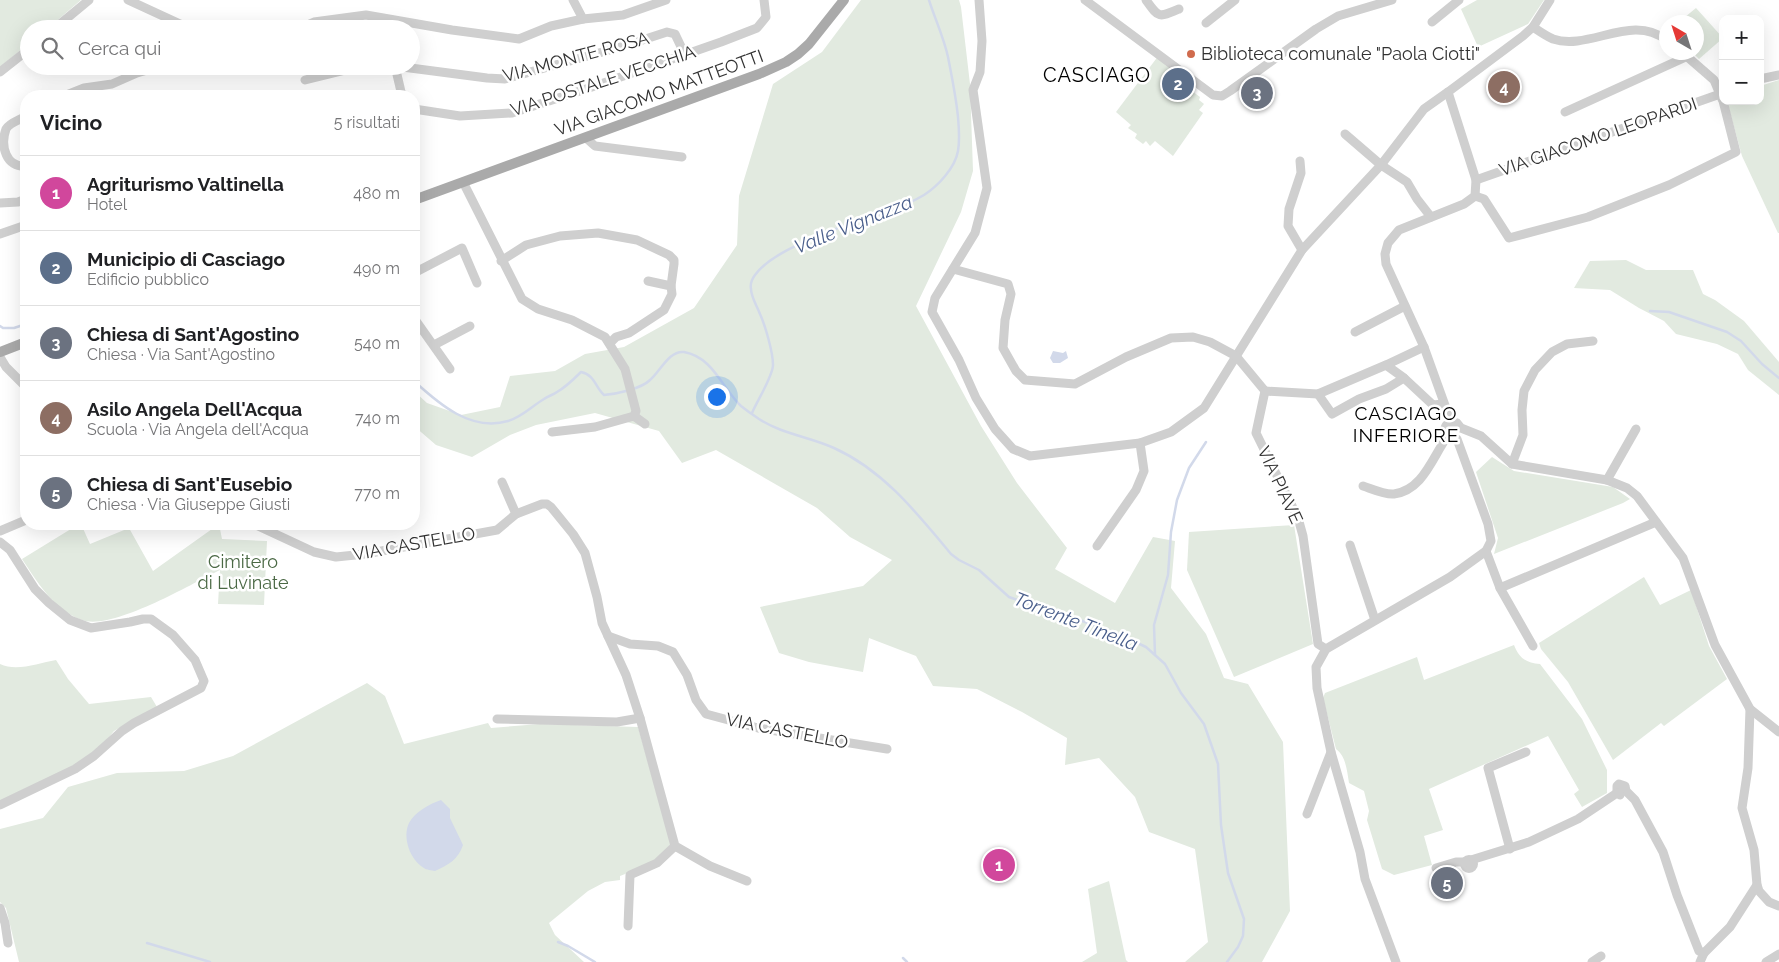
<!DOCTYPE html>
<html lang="it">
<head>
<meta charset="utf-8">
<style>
	:root { --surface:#fff; --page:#f2f2f2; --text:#202124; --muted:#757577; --line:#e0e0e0; --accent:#db2777 }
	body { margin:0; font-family:Raleway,sans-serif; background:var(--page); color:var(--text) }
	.controls { position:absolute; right:15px; top:15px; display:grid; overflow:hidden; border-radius:10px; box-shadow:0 5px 20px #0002 }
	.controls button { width:45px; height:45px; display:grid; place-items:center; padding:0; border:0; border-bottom:1px solid var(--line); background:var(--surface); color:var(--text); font:25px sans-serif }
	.compass { position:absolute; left:1659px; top:15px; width:45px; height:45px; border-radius:50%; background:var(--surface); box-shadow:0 5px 20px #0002; rotate:321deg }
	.you { position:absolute; left:716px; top:396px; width:18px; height:18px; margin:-12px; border:4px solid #fff; border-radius:50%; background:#1a73e8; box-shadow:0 0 0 8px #1a73e833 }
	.badge { display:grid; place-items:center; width:32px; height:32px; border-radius:50%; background:var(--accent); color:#fff; font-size:16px; font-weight:700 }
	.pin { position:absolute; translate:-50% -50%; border:2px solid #fff; box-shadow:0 1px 5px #0006 }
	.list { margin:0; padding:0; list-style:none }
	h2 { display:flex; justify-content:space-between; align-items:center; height:65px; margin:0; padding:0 20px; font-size:21px }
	h2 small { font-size:16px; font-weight:400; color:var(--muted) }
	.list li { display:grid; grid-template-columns:32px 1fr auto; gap:15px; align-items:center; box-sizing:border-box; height:75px; padding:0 20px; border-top:1px solid var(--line) }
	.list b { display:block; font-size:19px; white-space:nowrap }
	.list p { margin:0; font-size:16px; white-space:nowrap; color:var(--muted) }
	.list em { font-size:16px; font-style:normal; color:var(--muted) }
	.icon { flex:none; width:28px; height:28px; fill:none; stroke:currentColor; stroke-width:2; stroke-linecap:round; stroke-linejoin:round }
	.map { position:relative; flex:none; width:1779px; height:962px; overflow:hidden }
	.search { position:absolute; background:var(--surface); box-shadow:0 5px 20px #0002; left:20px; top:20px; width:400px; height:55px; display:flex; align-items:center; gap:12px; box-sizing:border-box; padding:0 18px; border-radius:28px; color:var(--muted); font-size:19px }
	.panel { position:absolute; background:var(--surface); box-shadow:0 5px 20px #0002; left:20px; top:90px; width:400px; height:440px; border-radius:20px }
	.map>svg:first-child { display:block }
	.green { fill:#e2eae0 }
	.water { fill:#d2d9ea }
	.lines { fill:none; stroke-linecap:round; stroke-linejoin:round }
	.stream { stroke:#d2d9ea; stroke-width:2.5 }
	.minor { stroke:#cfcfcf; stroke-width:9 }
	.major { stroke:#aaa; stroke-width:10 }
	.poi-dot { fill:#d06b4d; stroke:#fff; stroke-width:2 }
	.labels { text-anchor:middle; stroke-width:5; stroke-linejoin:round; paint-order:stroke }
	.poi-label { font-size:18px; fill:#323232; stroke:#fff; text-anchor:start }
	.street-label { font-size:18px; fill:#323232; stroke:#fff }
	.park-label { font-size:18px; fill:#4b6945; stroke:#fff }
	.water-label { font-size:19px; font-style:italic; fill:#495e8b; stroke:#fff }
	.neighbourhood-label { font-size:19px; letter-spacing:1px; fill:#000; stroke:#fff }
	.quarter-label { font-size:20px; letter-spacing:1px; fill:#000; stroke:#fff }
</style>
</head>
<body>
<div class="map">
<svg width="1779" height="962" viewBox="0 0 1779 962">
	<rect width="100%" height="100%" fill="#fff"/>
	<g class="green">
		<path d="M0,0H81L47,29H29V43L0,67Z"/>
		<path d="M861,0H959L961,7L970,84L973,171L961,212L916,306L981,426L1017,483L1067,548L1055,569L1115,603L1153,537L1175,541L1171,588L1206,634L1224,678L1248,684L1283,742L1290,911L1262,962H1185L1208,942L1195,849L1149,832L1135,797L1099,758L1065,765L1067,738L1022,712L977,689L933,686L916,656L869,638L863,672L809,662L779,653L760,607L863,586L892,560L850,537L817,508L716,450L682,463L659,431L595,413L536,425L510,435L472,457L436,445L414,426V391L427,403L461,415L500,407L510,376L555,371L585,354L624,347L694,308L737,245L739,196L773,84L822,52Z"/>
		<path d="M1477,0H1544L1528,24L1478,47L1461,9Z"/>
		<path d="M1696,8L1723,38L1699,59L1693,53L1696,52V22H1679Z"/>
		<path d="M1159,55L1173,66L1170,75L1200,97L1199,100L1204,104L1199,110L1203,113L1173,156L1155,141L1150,146L1146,141L1143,144L1135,138L1137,134L1128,128L1131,125L1116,112Z"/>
		<path d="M1779,80V233H1778L1742,156L1727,101H1760V86Z"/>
		<path d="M1626,260L1646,270H1693L1703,294L1715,300L1744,321L1779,362V395L1748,370L1738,354L1717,344L1676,334L1664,321L1639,308L1610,290L1574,288L1590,261Z"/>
		<path d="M1492,457L1514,471L1613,487L1630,499L1623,503L1494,554L1498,538L1476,472Z"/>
		<path d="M79,524H81L90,544L129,528L153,571L219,524L222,539L267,541L264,605L218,604L220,570C191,584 112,631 82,620C54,610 38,583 22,559Z"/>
		<path d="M1294,525L1313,644L1234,677L1187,570L1189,532Z"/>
		<path d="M1644,577L1660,605L1691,590L1709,646L1727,679L1664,726L1661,723L1613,760L1568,682L1541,649L1539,643Z"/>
		<path d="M1514,645C1519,658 1526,663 1540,664L1582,719L1607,770V793L1582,807L1574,794L1579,790L1548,736L1429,789L1443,830L1424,836L1432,865L1394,875L1382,869L1367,820L1369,811L1364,791L1349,783C1347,771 1346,756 1336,749L1323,698L1325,693L1417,657L1424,680Z"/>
		<path d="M56,660L68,679L89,704L151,697L157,707L114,731L104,743L82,762L0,803V664C17,672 38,663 56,660Z"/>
		<path d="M367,683L385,696L404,744L488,723L491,728L540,724L638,727L671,843C659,863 641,868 620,876V880L605,882L588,891L549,923L555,935L584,962H19L6,908L0,902V829L43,818L68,787L117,773L184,771L233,756Z"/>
		<path d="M1109,881L1126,960L1128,962H1082L1097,953L1088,889Z"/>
	</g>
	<g class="water">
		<path d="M1053,351L1063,353L1066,351L1068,358L1060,363H1053L1050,358Z"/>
		<path d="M441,800L450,809V818L463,845C458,860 448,865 435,871C432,870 426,870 424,868C410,860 402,837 409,823C415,812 429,804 441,800Z"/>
	</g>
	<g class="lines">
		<g class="stream">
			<path d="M1650,311L1669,312L1727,332L1741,341L1762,364L1779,378"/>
			<path d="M0,326L3,328H14L26,324"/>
			<path d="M414,381C439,404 471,432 508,421C522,417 532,406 544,399C548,396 553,395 557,392C566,387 574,379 581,372C595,375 595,387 604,395C616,394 641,389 650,380C660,372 669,350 684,352C713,357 722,388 741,406C746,410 753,415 759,419C782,434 810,437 834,448C883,470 917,513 951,554L959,560L979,570L1009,597L1047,610L1066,615L1118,634L1146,647L1165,664L1181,693L1204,724L1218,764L1221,825L1228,873L1244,919L1243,936L1238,947L1227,962"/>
			<path d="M752,413C757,401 773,376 773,365C773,352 765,325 760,314C757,306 751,297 751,289C750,284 752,279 755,275C767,258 797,245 815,237C851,221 890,215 924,195C938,186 955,168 958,151C960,140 959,128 958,117C956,97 952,77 948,57C944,38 935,19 929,0"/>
			<path d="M1155,655L1154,625L1168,575L1171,532L1177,500L1189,468L1206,442"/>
			<path d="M558,942L568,946L595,962"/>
			<path d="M147,943L210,962"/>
			<path d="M903,958L907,962"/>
		</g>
		<g class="minor">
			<path d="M128,0L191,29"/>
			<path d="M573,0L583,19"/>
			<path d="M979,0L982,41L980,72L973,90L987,188L975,233L935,298L932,312L959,360L976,398L995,429L1013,449L1030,456L1140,443L1171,432L1204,408L1302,250L1381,165L1424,109L1448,92L1523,36L1533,27L1550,0"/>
			<path d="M1085,0L1213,95L1222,96L1230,91L1316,29L1338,16L1392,0"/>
			<path d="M1146,0C1159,18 1158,18 1179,9"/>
			<path d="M1432,22L1459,0"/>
			<path d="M1206,23L1235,0"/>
			<path d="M1533,27C1539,31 1546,36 1553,39C1589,51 1632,13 1666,40"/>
			<path d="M54,29L89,0"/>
			<path d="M298,29L314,22L366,15L452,30L519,39L551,26L583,19L623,15L666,0"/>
			<path d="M1683,53L1714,80L1722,99"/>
			<path d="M395,66L402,96"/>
			<path d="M0,72L29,49"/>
			<path d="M1760,79L1779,75"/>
			<path d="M305,80L354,68L395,66L487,78L505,79L624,46L667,32L675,34L685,55"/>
			<path d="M1448,92L1476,180L1475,196L1464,204L1399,230L1388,243L1385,254L1386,264L1424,347L1451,422"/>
			<path d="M64,96L84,88L112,84L137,73L161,66"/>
			<path d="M414,109L460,116L512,113L589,88L721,42L757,28L766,17L764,0"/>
			<path d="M1565,112L1688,56"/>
			<path d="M26,116C20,120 9,123 6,129C0,146 6,168 26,166"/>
			<path d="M1345,134L1381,165L1407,182L1417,199L1431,217"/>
			<path d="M586,138L595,146L682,157"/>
			<path d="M1300,161L1301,173L1289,209L1288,226L1302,250"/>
			<path d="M1476,180L1723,93"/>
			<path d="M463,182L522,299L538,309L572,320L605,337L625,369L636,411L634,416L595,427L552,432"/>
			<path d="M1475,196L1484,199L1509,238L1588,217L1669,185L1736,152L1723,101"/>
			<path d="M0,203L18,202L26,199"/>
			<path d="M0,234L26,225"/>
			<path d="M501,261L526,245L560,236L598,233L637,240L669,255L674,260V264L671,286L672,294L664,310L629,333L616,337L610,343"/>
			<path d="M953,269L1008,284L1011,294L1005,320L1003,348L1016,371L1025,380L1075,384L1126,357L1171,338L1193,337L1210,342L1236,356L1265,391"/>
			<path d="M414,273L462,248L477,283"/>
			<path d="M648,281L671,286"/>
			<path d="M414,318L450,369"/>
			<path d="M1355,332L1405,306"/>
			<path d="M434,345L470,326"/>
			<path d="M1424,347L1386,365L1404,378L1433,405L1443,404"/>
			<path d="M0,357L6,367L26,387"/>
			<path d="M1265,391L1256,433L1298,518L1303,536L1318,644L1326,649"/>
			<path d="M1265,391L1318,394L1386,365"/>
			<path d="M1318,394L1332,414L1359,399L1386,389L1404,378"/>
			<path d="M634,416L645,424"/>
			<path d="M1451,422L1457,423L1461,428L1481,436L1512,464L1607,480L1627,488L1637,496L1683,558L1715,645L1750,709L1779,732"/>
			<path d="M1447,437C1443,431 1444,425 1451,422"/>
			<path d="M1512,464L1523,435L1522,410L1524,391L1535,370L1552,352L1567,344L1593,341"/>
			<path d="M1607,480L1636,429"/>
			<path d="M502,482L516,514"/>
			<path d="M1363,486C1372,489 1385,495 1394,494C1423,490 1432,458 1447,437"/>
			<path d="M254,524L314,552L336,557L365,554L497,530L516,514L542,504H547L551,507L573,534L585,553L597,597L602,623L626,675L640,718L675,846L710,866L747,881"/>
			<path d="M0,531L26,520"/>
			<path d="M0,542L10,550L35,589L49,603L70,620L91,628L130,622L143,619H151L173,635L195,660L204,681L201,688L134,723L122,731L94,756L75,769L0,805"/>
			<path d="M1350,545L1375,620"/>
			<path d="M1097,546L1136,490L1144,471L1140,443"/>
			<path d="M1486,551L1500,588L1533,646"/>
			<path d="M1500,588L1656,522"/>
			<path d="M608,636L630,644L658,646L673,652L687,675L696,700L706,714L758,728L887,749"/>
			<path d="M1750,709L1748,768L1742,808L1754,850L1757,885L1759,891L1769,902L1779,906"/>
			<path d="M497,719L617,722L640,718"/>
			<path d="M1617,793V786L1619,784L1625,786L1626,791L1635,800L1663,852L1677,895L1699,951L1704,953L1700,962"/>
			<path d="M1307,814L1331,752"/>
			<path d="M1510,849L1488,768L1526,752"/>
			<circle cx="1469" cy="864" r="4.5"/>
			<path d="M1471,860L1529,842L1578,819L1617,793L1620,795"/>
			<path d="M1436,868L1456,862H1465"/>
			<path d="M0,908L5,923L8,943"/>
			<path d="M628,926L630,875L657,863L675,846"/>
			<path d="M1704,953L1730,927L1757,885"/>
			<path d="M1396,962L1365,879L1360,852L1331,752L1317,688L1316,667L1326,649L1450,577L1486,551L1491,541L1488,524L1457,439"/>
			<path d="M1592,962L1601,956"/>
			<path d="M1766,962L1779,954"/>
		</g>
		<g class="major">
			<path d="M414,200L759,74L786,62L798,54L809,44L844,0"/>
			<path d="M0,352L26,342"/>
		</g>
	</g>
	<circle class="poi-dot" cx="1191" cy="54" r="5"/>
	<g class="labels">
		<g class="poi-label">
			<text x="1201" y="60">Biblioteca comunale "Paola Ciotti"</text>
		</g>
		<g class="street-label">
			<text transform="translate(576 57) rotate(-15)" y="6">VIA MONTE ROSA</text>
			<text transform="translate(603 81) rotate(-18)" y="6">VIA POSTALE VECCHIA</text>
			<text transform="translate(659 93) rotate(-20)" y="6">VIA GIACOMO MATTEOTTI</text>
			<text transform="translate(1598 137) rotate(-19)" y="6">VIA GIACOMO LEOPARDI</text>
			<text transform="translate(1280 485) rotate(65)" y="6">VIA PIAVE</text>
			<text transform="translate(414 544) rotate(-10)" y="6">VIA CASTELLO</text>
			<text transform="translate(787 731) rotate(11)" y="6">VIA CASTELLO</text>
		</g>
		<g class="park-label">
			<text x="243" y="568">Cimitero<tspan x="243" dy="21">di Luvinate</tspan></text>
		</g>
		<g class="water-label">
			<text transform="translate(853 224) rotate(-22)" y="7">Valle Vignazza</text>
			<text transform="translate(1076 621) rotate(21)" y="7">Torrente Tinella</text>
		</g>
		<g class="neighbourhood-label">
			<text x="1406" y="420">CASCIAGO<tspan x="1406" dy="22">INFERIORE</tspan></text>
		</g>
		<g class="quarter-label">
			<text x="1097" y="82">CASCIAGO</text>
		</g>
	</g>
</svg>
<div class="controls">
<button>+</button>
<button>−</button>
</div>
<svg class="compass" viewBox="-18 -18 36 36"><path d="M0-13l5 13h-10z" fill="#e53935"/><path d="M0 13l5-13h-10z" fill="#757577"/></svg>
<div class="you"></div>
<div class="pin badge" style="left:999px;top:865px;background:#d1479c">1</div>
<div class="pin badge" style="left:1178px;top:84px;background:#5c6f8a">2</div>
<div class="pin badge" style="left:1257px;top:93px;background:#6b7280">3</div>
<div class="pin badge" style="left:1504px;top:87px;background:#8d6e63">4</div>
<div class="pin badge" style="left:1447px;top:883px;background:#6b7280">5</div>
<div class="search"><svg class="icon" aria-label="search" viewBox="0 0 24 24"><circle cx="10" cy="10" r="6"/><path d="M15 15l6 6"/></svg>Cerca qui</div>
<section class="panel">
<h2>Vicino<small>5 risultati</small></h2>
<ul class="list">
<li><span class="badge" style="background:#d1479c">1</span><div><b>Agriturismo Valtinella</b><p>Hotel</p></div><em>480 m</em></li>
<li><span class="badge" style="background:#5c6f8a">2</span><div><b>Municipio di Casciago</b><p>Edificio pubblico</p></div><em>490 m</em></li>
<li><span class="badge" style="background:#6b7280">3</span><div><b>Chiesa di Sant'Agostino</b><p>Chiesa · Via Sant'Agostino</p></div><em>540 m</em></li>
<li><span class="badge" style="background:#8d6e63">4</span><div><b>Asilo Angela Dell'Acqua</b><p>Scuola · Via Angela dell'Acqua</p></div><em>740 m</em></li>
<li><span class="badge" style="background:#6b7280">5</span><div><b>Chiesa di Sant'Eusebio</b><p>Chiesa · Via Giuseppe Giusti</p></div><em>770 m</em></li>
</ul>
</section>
</div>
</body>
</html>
